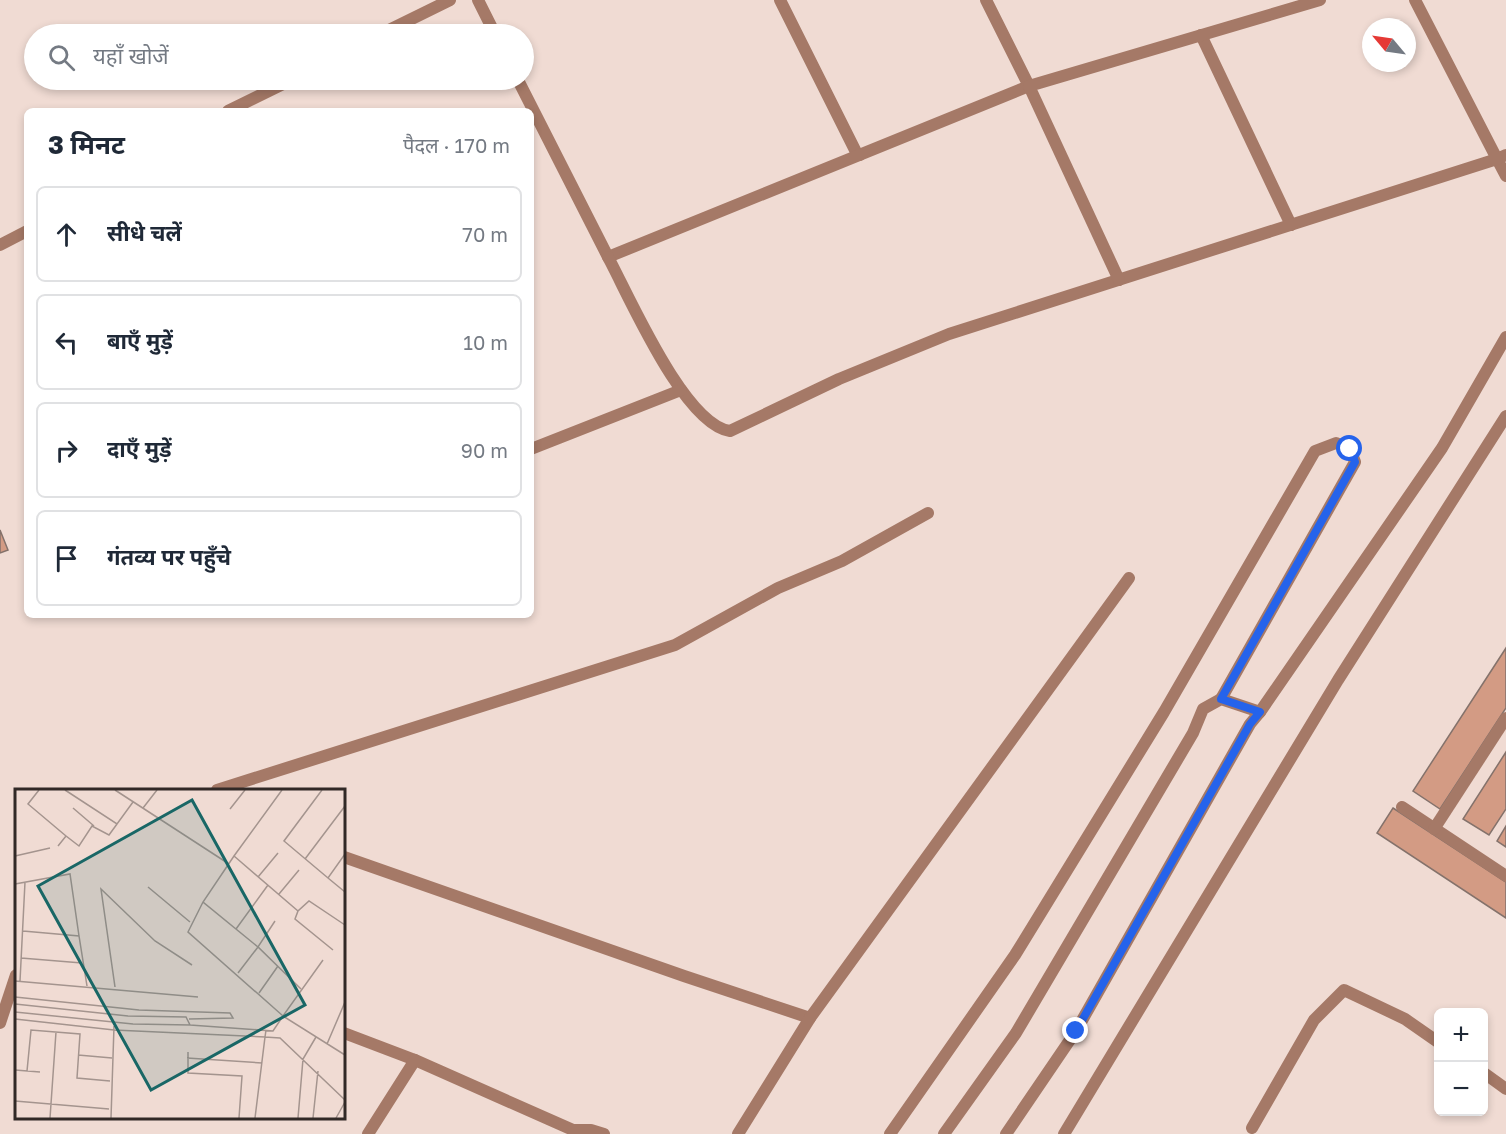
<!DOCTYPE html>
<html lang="hi">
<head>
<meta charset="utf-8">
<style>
	:root { --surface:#fff; --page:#f6f6f7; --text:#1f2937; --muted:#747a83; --line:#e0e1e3 }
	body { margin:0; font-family:"Golos Text","Noto Sans Devanagari",sans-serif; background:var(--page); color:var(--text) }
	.controls { position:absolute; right:18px; bottom:18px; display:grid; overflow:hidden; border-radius:9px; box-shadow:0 3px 9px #0003 }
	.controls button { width:54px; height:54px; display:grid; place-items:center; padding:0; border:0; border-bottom:2px solid var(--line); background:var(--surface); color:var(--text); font:30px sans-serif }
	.compass { position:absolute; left:1362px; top:18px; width:54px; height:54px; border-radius:50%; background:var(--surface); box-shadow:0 3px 9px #0003; rotate:299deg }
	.stop { position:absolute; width:18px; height:18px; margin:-14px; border:4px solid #2563eb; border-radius:50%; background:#fff }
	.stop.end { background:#2563eb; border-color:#fff; box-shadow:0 2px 6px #0008 }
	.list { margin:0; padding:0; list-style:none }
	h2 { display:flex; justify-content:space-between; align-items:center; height:78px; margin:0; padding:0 24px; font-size:26px }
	h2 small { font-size:20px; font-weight:400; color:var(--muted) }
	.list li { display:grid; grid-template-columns:39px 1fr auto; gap:18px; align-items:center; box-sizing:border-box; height:96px; margin:0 12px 12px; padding:0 12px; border:2px solid var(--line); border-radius:9px }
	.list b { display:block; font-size:22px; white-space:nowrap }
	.list em { font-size:20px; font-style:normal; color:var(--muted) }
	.icon { flex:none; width:33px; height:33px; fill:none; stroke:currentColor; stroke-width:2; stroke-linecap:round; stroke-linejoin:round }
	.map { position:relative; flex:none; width:1506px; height:1134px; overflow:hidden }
	.search { position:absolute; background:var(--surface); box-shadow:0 3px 9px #0003; left:24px; top:24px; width:510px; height:66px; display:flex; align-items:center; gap:15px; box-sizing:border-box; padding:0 21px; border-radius:33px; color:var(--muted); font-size:22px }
	.panel { position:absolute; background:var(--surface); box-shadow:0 3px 9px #0003; left:24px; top:108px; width:510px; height:510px; border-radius:9px }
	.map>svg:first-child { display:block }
	.building { fill:#d39b84; stroke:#84726b; stroke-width:1.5 }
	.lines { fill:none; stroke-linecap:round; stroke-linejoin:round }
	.service { stroke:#a57967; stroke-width:12 }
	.minor { stroke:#a57967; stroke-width:12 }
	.route { stroke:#2563eb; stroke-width:8 }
	.inset-road { fill:none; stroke:#a4948e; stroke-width:1.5 }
	.view { fill:#196766; fill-opacity:0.15; stroke:#196766; stroke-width:3 }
	.inset-edge { fill:none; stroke:#312926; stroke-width:3 }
</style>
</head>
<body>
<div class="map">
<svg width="1506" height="1134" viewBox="0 0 1506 1134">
	<rect width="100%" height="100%" fill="#f0dbd3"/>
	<g class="building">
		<path d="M0,530L8,550L0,553Z"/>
		<path d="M1506,648V708L1440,809L1413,791Z"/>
		<path d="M1506,752V809L1489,835L1463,819Z"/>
		<path d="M1393,808L1506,882V918L1377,833Z"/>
		<path d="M1506,826V847L1497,841Z"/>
	</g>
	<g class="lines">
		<g class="service">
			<path d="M1484,1073L1506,1089"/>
			<path d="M1252,1128L1314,1020L1344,990L1405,1019L1438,1042"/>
		</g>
		<g class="minor">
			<path d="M478,0L495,34"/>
			<path d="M780,0L856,152L860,155"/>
			<path d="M381,34L450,0"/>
			<path d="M1201,35L1291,225"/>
			<path d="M518,80L608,257L1029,86L986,0"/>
			<path d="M228,111L291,80"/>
			<path d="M1506,155L1497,159L1506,176"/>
			<path d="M0,245L27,231"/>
			<path d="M608,257C630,298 684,424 730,431L839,379L949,334L1497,159L1415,0"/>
			<path d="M1119,280L1029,86L1320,0"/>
			<path d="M531,449L681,390"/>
			<path d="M1260,712L1442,448L1506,337"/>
			<path d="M217,790L675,645L778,588L842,561L928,513"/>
			<path d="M1402,807L1506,876"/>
			<path d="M1434,829L1506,718"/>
			<path d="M344,857L684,976L810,1018"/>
			<path d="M0,1023L16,975"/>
			<path d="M344,1033L415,1060"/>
			<path d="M368,1134L415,1060L573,1130H591L604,1134"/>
			<path d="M738,1134L810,1018L1129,578"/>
			<path d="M890,1134L1015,955L1164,712L1315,451L1336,443L1350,449L1355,462L1221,699"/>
			<path d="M944,1134L1016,1033L1193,733L1203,709L1221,699L1260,712L1250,724L1076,1031L1006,1134"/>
			<path d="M1064,1134L1338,680L1506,416"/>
		</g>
	</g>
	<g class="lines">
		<path class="route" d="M1076,1031L1250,724L1260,712L1221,699L1355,462L1350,449"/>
	</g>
	<g transform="translate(15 789)">
		<rect width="330" height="330" fill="#f0dbd3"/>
		<path class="inset-road" d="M24,1L13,15L51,47M50,1L102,35L118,13M100,1L214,75M267,1L219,67L283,122M307,1L269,52L313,89L330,65M58,19L79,37M128,19L142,1M215,20L230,1M43,57L51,47L64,57L77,37L94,46L102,35M0,67L35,59M219,67L188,113L243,158L260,132M290,70L330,17M243,88L263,64M313,89L330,103M0,95L55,85L64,147M133,98L175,133M264,105L284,81M188,113L173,143L268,227L308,171M221,140L253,96M8,142L64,147L72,197M318,161L280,130L283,122L294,112L330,136M6,169L67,174M223,184L243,158L286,200M0,192L183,208M5,192L10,93M100,198L86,100L140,152L177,176M244,204L263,177M0,208L124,221L215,224L218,229L174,230M0,215L113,227L171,228L175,236L118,235L0,223M0,230L99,241L250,248L251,241M175,236L258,242L268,227L330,266M312,255L330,213M173,263V284L227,287L224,329M63,266L97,269M172,269L247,274M0,281L25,283M12,282L16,241L65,245L62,289L95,292M0,312L94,320M35,329L41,243M96,329L99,237M240,329L250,248L265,249L330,311M283,329L288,270L301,248M298,329L303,282M321,329L330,313"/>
		<path class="view" d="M177,11L290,216L136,301L23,97Z"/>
		<rect width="330" height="330" class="inset-edge"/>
	</g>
</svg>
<div class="controls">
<button>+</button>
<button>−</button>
</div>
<svg class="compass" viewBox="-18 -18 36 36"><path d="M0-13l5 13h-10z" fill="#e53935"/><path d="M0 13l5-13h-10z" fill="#747a83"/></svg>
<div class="stop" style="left:1350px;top:449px"></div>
<div class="stop end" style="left:1076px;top:1031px"></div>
<div class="search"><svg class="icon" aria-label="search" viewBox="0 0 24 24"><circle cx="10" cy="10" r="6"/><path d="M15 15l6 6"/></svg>यहाँ खोजें</div>
<section class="panel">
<h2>3 मिनट<small>पैदल · 170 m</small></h2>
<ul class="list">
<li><svg class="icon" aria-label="ahead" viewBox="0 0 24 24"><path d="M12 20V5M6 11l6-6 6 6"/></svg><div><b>सीधे चलें</b></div><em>70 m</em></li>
<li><svg class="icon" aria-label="left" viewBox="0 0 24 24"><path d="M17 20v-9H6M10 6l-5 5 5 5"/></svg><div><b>बाएँ मुड़ें</b></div><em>10 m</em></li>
<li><svg class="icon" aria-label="right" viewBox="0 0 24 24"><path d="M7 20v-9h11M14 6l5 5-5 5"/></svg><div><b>दाएँ मुड़ें</b></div><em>90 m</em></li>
<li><svg class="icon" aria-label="arrive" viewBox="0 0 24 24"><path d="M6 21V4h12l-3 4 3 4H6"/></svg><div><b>गंतव्य पर पहुँचे</b></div></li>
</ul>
</section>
</div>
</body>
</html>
